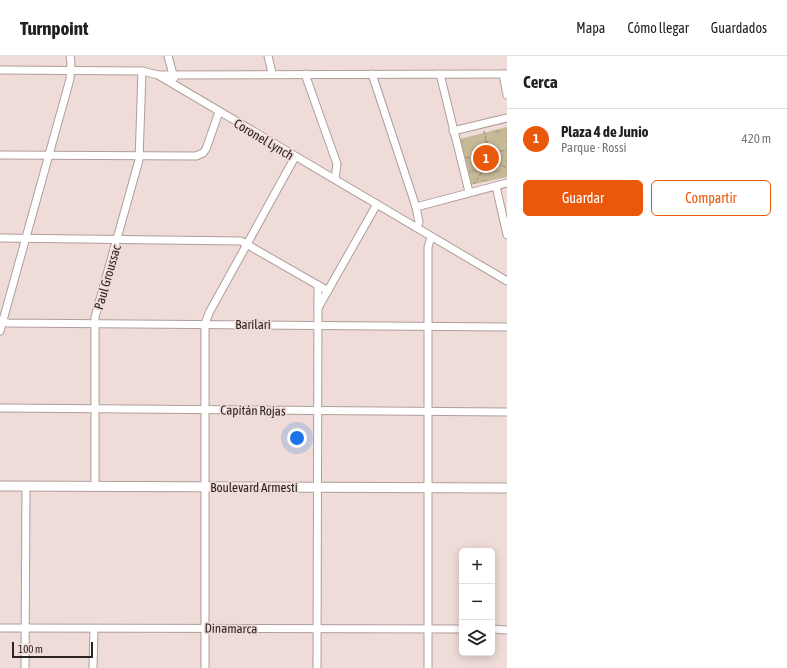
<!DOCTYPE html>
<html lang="es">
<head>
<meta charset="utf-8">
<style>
	:root { --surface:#fff; --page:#f6f6f6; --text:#222; --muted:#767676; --line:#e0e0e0; --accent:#ea580c }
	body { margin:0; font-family:"Asap Condensed",sans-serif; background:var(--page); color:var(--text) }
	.controls { position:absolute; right:12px; bottom:12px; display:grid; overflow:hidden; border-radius:6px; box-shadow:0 2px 10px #0003 }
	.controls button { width:36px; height:36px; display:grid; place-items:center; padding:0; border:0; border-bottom:1px solid var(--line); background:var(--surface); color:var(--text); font:20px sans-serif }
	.scale { position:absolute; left:12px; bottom:10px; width:81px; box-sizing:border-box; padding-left:4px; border:2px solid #2c2423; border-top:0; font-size:11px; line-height:14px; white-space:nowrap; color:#2c2423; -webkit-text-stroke:3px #efdbd7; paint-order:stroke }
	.you { position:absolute; left:297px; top:382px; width:14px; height:14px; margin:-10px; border:3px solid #fff; border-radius:50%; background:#1a73e8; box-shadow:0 0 0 6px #1a73e833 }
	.badge { display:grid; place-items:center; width:26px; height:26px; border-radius:50%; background:var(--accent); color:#fff; font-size:13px; font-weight:700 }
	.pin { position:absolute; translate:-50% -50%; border:2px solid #fff; box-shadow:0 1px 4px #0006 }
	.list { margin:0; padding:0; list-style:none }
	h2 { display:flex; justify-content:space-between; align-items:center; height:52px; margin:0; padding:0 16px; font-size:17px }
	h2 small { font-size:13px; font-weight:400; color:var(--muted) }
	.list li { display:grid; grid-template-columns:26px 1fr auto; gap:12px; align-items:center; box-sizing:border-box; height:60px; padding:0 16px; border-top:1px solid var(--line) }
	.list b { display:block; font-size:15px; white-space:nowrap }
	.list p { margin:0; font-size:13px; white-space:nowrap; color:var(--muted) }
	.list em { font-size:13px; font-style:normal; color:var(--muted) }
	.actions { display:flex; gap:8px; padding:12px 16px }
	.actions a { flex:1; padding:9px 0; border:1px solid var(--accent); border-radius:6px; text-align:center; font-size:14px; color:var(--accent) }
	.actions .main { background:var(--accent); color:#fff }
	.icon { flex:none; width:22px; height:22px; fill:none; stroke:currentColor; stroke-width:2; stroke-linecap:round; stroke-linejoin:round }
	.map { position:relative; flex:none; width:507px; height:612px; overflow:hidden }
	header { display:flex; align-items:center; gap:24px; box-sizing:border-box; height:56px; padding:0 20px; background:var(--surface); border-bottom:1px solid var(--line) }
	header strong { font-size:19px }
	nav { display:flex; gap:22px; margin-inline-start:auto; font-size:14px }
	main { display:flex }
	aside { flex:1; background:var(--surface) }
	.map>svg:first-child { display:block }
	.grass { fill:url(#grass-tufts) }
	.pitch { fill:#c6b996 }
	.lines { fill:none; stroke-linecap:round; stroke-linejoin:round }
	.minor-casing { stroke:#b09e9a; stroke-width:9 }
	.major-casing { stroke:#b09e9a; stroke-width:11 }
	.path { stroke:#90827f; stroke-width:1; stroke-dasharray:3 2; stroke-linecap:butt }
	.minor { stroke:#fff; stroke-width:7 }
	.major { stroke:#fff; stroke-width:9 }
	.labels { text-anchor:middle; stroke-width:3.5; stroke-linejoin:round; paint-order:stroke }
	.street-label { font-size:13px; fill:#2c2423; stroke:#efdbd7 }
</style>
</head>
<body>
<header>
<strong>Turnpoint</strong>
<nav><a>Mapa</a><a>Cómo llegar</a><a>Guardados</a></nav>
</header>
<main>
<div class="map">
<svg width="507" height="612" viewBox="0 0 507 612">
	<defs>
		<pattern id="grass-tufts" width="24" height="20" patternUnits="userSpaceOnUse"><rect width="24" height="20" fill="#c6b996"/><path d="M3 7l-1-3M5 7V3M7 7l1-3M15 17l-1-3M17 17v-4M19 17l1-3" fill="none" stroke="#aa9f81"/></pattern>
	</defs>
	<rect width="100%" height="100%" fill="#efdbd7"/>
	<path class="grass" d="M507,71V121L470,129L460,83Z"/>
	<path class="pitch" d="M481,78L486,96L467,101L462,83Z"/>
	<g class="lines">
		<g class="minor-casing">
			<g id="minor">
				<path d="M168,0L174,22"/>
				<path d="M268,0L272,17"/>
				<path d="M0,14L142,15L158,19L507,225"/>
				<path d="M305,18L337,108L335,123"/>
				<path d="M372,18L416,151L419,166L417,172"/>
				<path d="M440,18L469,136"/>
				<path d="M503,18L507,39"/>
				<path d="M158,19L507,18"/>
				<path d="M453,75L507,62"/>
				<path d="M0,99L196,100L203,97L206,93L219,56"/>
				<path d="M496,130L507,179"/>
				<path d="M416,151L507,127"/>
				<path d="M0,182L241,185L328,235"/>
				<path d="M318,252L377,148"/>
				<path d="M0,265L8,267L507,271"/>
				<path d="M0,275L70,23L71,7L70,0"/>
				<path d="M0,352L507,356"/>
				<path d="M95,430V261L139,104L142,15"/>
				<path d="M0,572L462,573"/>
				<path d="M492,573L507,574"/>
				<path d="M25,612L26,430"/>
				<path d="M93,612L94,573"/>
				<path d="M205,612V268L209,257L295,101"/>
				<path d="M317,612L318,229"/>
				<path d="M428,612V191L431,181"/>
			</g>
		</g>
		<g class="major-casing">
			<path id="major" d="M0,430L507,432"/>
		</g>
		<g class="path">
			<path d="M484,75L489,97"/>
			<circle cx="490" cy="102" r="5"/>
			<path d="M491,97L507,94"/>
			<path d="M466,102L487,98"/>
			<path d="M494,106L507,112"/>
			<path d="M474,128L488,107"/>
		</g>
		<use href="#minor" class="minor"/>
		<use href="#major" class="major"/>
	</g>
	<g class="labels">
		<g class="street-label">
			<text transform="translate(264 83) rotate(31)" y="5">Coronel Lynch</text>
			<text transform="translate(107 221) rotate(-74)" y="5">Paul Groussac</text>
			<text x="253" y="273">Barilari</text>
			<text transform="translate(253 354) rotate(1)" y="5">Capitán Rojas</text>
			<text x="254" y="436">Boulevard Armesti</text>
			<text transform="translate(231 572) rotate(1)" y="5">Dinamarca</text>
		</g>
	</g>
</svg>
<div class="controls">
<button>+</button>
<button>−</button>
<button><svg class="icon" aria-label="layers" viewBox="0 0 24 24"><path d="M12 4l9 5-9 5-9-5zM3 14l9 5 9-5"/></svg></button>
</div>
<div class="scale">100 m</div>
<div class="you"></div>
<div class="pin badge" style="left:486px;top:102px">1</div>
</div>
<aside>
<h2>Cerca<small></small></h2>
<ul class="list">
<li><span class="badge">1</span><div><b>Plaza 4 de Junio</b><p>Parque · Rossi</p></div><em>420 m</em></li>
</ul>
<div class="actions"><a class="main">Guardar</a><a>Compartir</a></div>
</aside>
</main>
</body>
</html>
